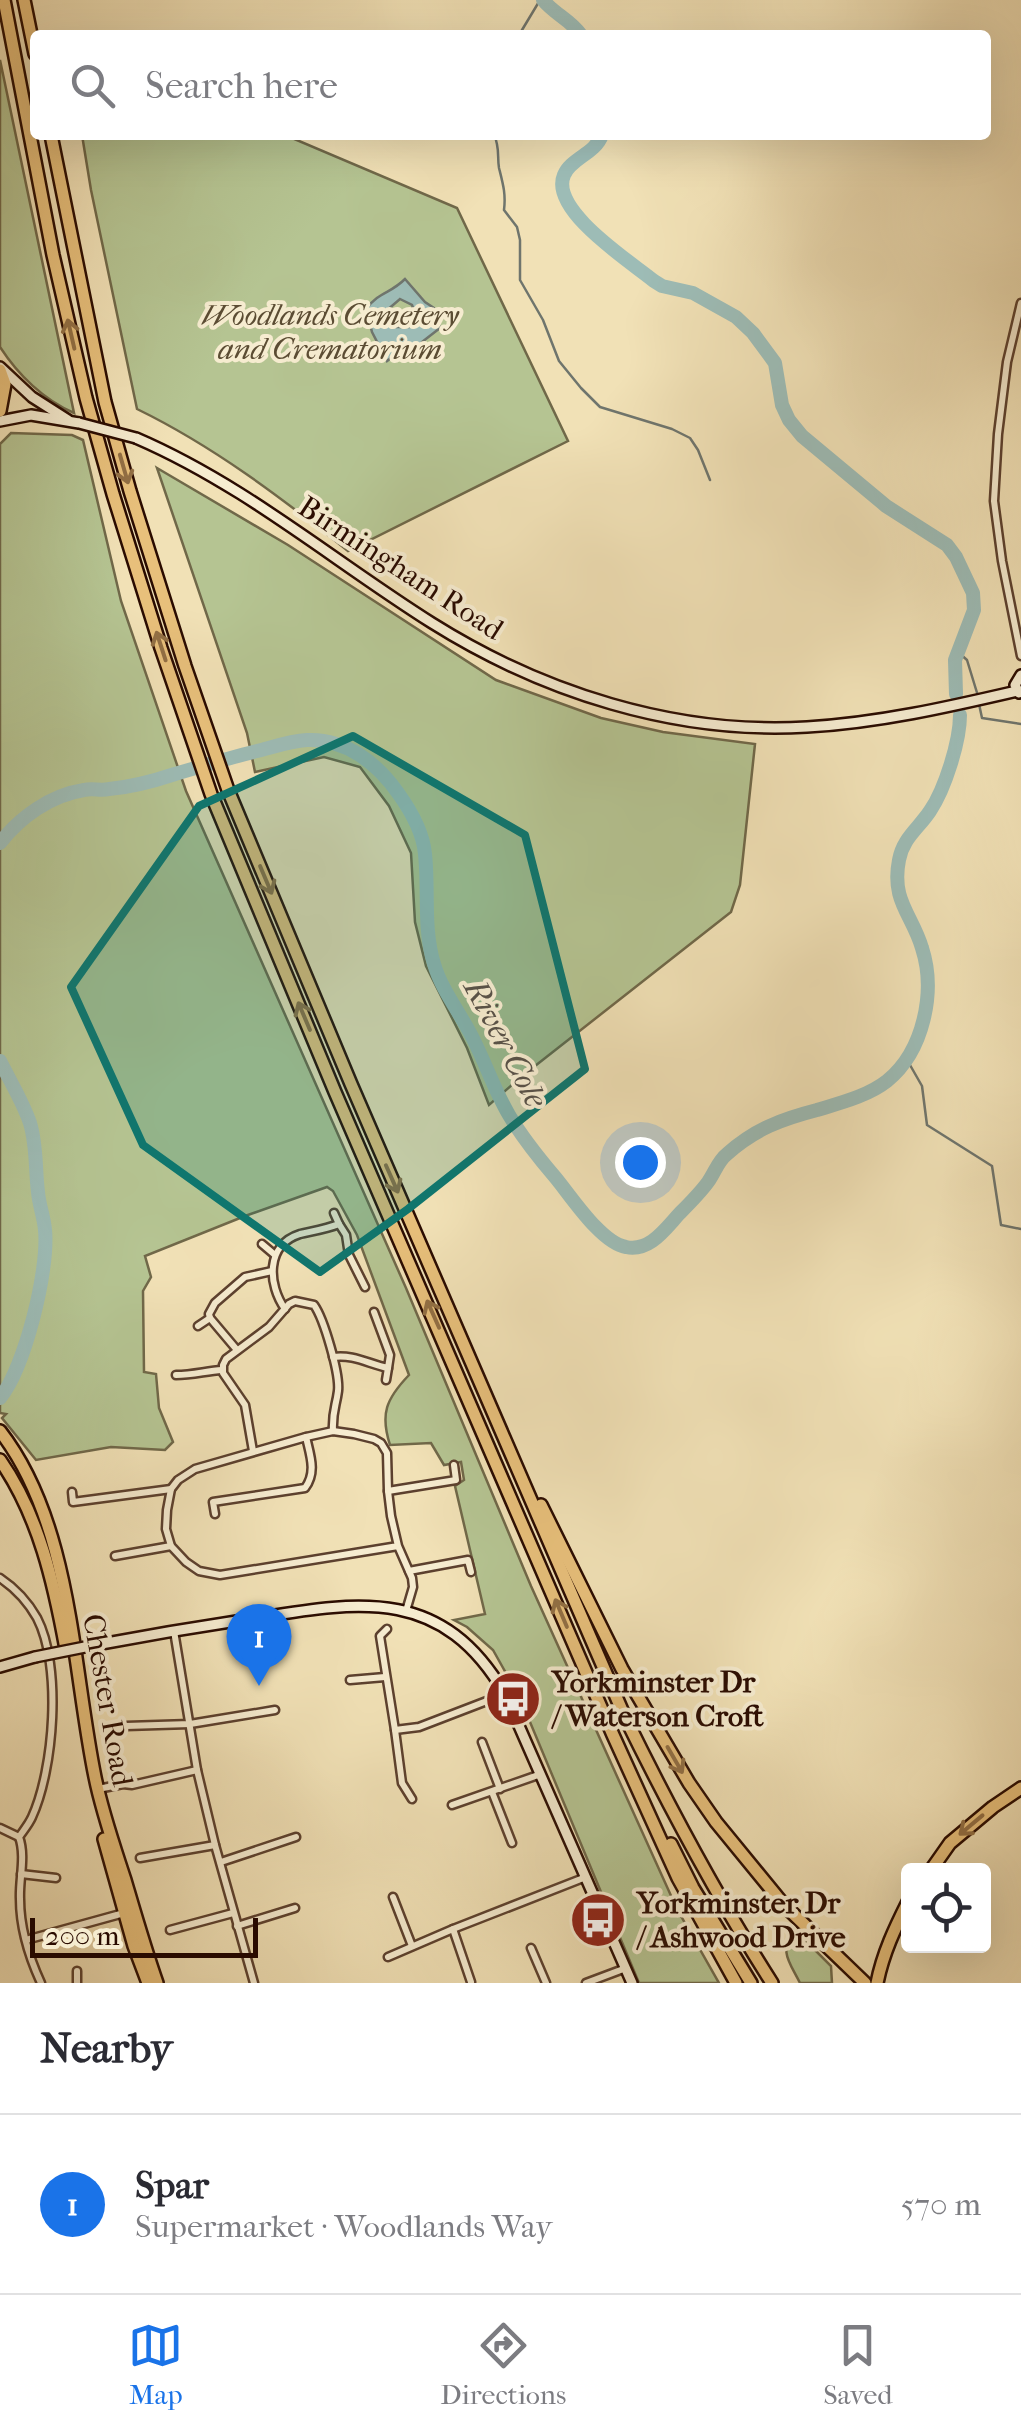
<!DOCTYPE html>
<html lang="en">
<head>
<meta charset="utf-8">
<style>
	:root { --surface:#fff; --page:#f7f7f7; --text:#2b2b33; --muted:#7c7c81; --line:#e1e1e2; --accent:#1a73e8 }
	body { margin:0; font-family:"IM FELL French Canon",serif; background:var(--page); color:var(--text) }
	.controls { position:absolute; right:30px; bottom:30px; display:grid; overflow:hidden; border-radius:10px; box-shadow:0 10px 40px #0002 }
	.controls button { width:90px; height:90px; display:grid; place-items:center; padding:0; border:0; border-bottom:2px solid var(--line); background:var(--surface); color:var(--text); font:50px sans-serif }
	.scale { position:absolute; left:30px; bottom:25px; width:228px; box-sizing:border-box; padding-left:10px; border:5px solid #2a0b00; border-top:0; font-size:28px; line-height:35px; white-space:nowrap; color:#2a0b00; -webkit-text-stroke:8px #f6ecd0; paint-order:stroke }
	.you { position:absolute; left:640px; top:1162px; width:35px; height:35px; margin:-25px; border:8px solid #fff; border-radius:50%; background:#1a73e8; box-shadow:0 0 0 15px #1a73e833 }
	.badge { display:grid; place-items:center; width:65px; height:65px; border-radius:50%; background:var(--accent); color:#fff; font-size:32px; font-weight:700 }
	.pin { position:absolute; translate:-50% -82px; filter:drop-shadow(0 2px 5px #0008) }
	.pin::after { content:''; position:absolute; top:52px; width:35px; height:30px; background:inherit; clip-path:polygon(0 0,100% 0,50% 100%) }
	.list { margin:0; padding:0; list-style:none }
	h2 { display:flex; justify-content:space-between; align-items:center; height:130px; margin:0; padding:0 40px; font-size:42px }
	h2 small { font-size:32px; font-weight:400; color:var(--muted) }
	.list li { display:grid; grid-template-columns:65px 1fr auto; gap:30px; align-items:center; box-sizing:border-box; height:180px; padding:0 40px; border-top:2px solid var(--line) }
	.list b { display:block; font-size:38px; white-space:nowrap }
	.list p { margin:0; font-size:32px; white-space:nowrap; color:var(--muted) }
	.list em { font-size:32px; font-style:normal; color:var(--muted) }
	.icon { flex:none; width:55px; height:55px; fill:none; stroke:currentColor; stroke-width:2; stroke-linecap:round; stroke-linejoin:round }
	.map { position:relative; flex:none; width:1021px; height:1983px; overflow:hidden }
	.search { position:absolute; background:var(--surface); box-shadow:0 10px 40px #0002; left:30px; right:30px; top:30px; height:110px; display:flex; align-items:center; gap:25px; box-sizing:border-box; padding:0 35px; border-radius:10px; color:var(--muted); font-size:38px }
	.sheet { height:310px; background:var(--surface) }
	nav { display:flex; justify-content:space-around; align-items:center; box-sizing:border-box; height:140px; border-top:2px solid var(--line); background:var(--surface); font-size:28px; color:var(--muted) }
	nav a { display:grid; justify-items:center; gap:5px }
	nav .on { color:var(--accent) }
	.map>svg:first-child { display:block }
	.green { fill:#b5c492; stroke:#706849; stroke-width:2.5 }
	.water { fill:#9dbcb6; stroke:#6f756d; stroke-width:2.5; fill-rule:evenodd }
	.lines { fill:none; stroke-linecap:round; stroke-linejoin:round }
	.stream { stroke:#6f756d; stroke-width:2.5 }
	.river { stroke:#9dbcb6; stroke-width:14 }
	.street-casing { stroke:#5c402e; stroke-width:11 }
	.secondary-casing { stroke:#2a0b00; stroke-width:14 }
	.highway-casing { stroke:#2a0b00; stroke-width:16 }
	.street { stroke:#f6ecd0; stroke-width:6 }
	.secondary { stroke:#f6ecd0; stroke-width:9 }
	.highway { stroke:#e8c07b; stroke-width:11 }
	.secondary-bridge-casing { stroke:#2a0b00; stroke-width:14; stroke-linecap:butt }
	.secondary-bridge { stroke:#f6ecd0; stroke-width:9 }
	.oneway { stroke:#926f44 }
	.marked { fill:#0f766e; fill-opacity:0.2; stroke:#0f766e; stroke-width:8; stroke-linejoin:round }
	.labels { text-anchor:middle; stroke-width:8; stroke-linejoin:round; paint-order:stroke }
	.park-label { font-size:30px; font-style:italic; fill:#5b4c33; stroke:#f6ecd0 }
	.street-label { font-size:30px; fill:#2a0b00; stroke:#f6ecd0 }
	.poi-label { font-size:30px; font-weight:bold; fill:#2a0b00; stroke:#f6ecd0; text-anchor:start }
	.water-label { font-size:32px; font-style:italic; fill:#585249; stroke:#f6ecd0 }
</style>
</head>
<body>
<div class="map">
<svg width="1021" height="1983" viewBox="0 0 1021 1983">
	<rect width="100%" height="100%" fill="#f1e1b6"/>
	<filter id="stains"><feTurbulence type="fractalNoise" baseFrequency=".002" numOctaves="4"/><feColorMatrix values="0 0 0 0 .2 0 0 0 0 .09 0 0 0 0 .02 0 0 0 .5 -.17"/></filter>
	<radialGradient id="worn" r=".72"><stop offset=".6" stop-color="#630" stop-opacity="0"/><stop offset="1" stop-color="#630" stop-opacity=".3"/></radialGradient>
	<g class="green">
		<path d="M0,60L74,413C44,400 18,375 0,347Z"/>
		<path d="M82,135H285L457,208L568,441L348,551C282,498 213,446 137,409L91,190Z"/>
		<path d="M11,433L72,435L83,440L121,601L186,791L406,1288L531,1586L677,1909L719,1983H639L520,1698L493,1650L467,1627L454,1620L485,1614L455,1486L464,1480L461,1462L444,1465L431,1443L390,1445C380,1414 386,1399 409,1375L357,1235L333,1191L327,1187L245,1216L145,1256L151,1277L143,1291L144,1372L156,1374L159,1408L173,1442L165,1450L111,1447L36,1460L2,1418L6,1414L0,1413V444Z"/>
		<path d="M157,468L288,545L496,680L601,718L663,732L755,744L740,885L731,912L521,1077L489,1105L467,1048L426,966L415,922L411,853L389,806L360,767L324,757L255,772L247,733Z"/>
		<path d="M793,1928L831,1966L832,1983H800C788,1959 780,1954 793,1928Z"/>
	</g>
	<path class="water" d="M405,279L425,302L434,308L440,328L422,342L419,353L400,351L387,361L372,332L366,309C380,291 390,294 405,279ZM400,299L412,305L416,316L409,327H396L388,321L386,311Z"/>
	<g class="lines">
		<g class="stream">
			<path d="M519,35L540,0"/>
			<path d="M494,135C500,147 497,156 499,168C503,184 506,194 504,210L517,227L520,240V280L543,320L559,361L581,388L600,407L672,429L690,438L698,450L710,480"/>
			<path d="M958,652L967,660L978,696"/>
			<path d="M979,704L982,718L1021,724"/>
			<path d="M906,1058L922,1086L927,1125L992,1166L1001,1225L1021,1229"/>
		</g>
		<g class="river">
			<path d="M543,0C554,14 571,20 581,35"/>
			<path d="M602,135C595,154 571,158 564,175C549,210 631,262 654,281L662,286L693,293L736,317L753,333L775,363L782,405L789,420L802,436L886,506L947,545L956,557L973,593L974,610L955,660L956,694"/>
			<path d="M0,843C20,817 51,795 84,790C92,788 101,791 109,789C132,787 154,781 175,774C202,766 229,758 257,751C273,747 290,741 307,740C345,738 377,763 398,793C411,811 423,832 425,854C429,891 423,928 434,964C441,988 457,1009 469,1031C484,1058 493,1088 509,1115C522,1137 538,1157 555,1177C571,1196 601,1243 626,1247C650,1252 665,1229 680,1213C690,1203 700,1193 708,1182C715,1172 718,1161 727,1154C755,1129 782,1119 817,1110C840,1103 868,1096 887,1081C924,1051 936,991 922,948C912,914 891,901 899,860C903,838 918,829 930,811C945,789 960,741 960,715"/>
			<path d="M0,1061C10,1081 23,1102 30,1123C37,1146 35,1168 38,1192C39,1205 44,1217 45,1230C49,1270 25,1367 0,1398"/>
		</g>
		<g class="street-casing">
			<g id="street">
				<path d="M1021,303L1007,362L998,434L994,501L1002,561L1021,656"/>
				<path d="M334,1213L339,1224"/>
				<path d="M262,1244L275,1255"/>
				<path d="M285,1309C268,1285 265,1245 300,1234C313,1231 326,1229 339,1224L346,1235L349,1255L365,1287"/>
				<path d="M198,1326L210,1318"/>
				<path d="M237,1350L210,1318L209,1314L215,1303L245,1277L272,1271"/>
				<path d="M333,1357C353,1354 369,1364 388,1368L390,1355L374,1312"/>
				<path d="M176,1375C193,1375 206,1371 222,1370"/>
				<path d="M386,1380L388,1368"/>
				<path d="M253,1451L245,1405L223,1373V1365L226,1359L269,1327L289,1304L295,1301L314,1305C324,1319 340,1374 338,1391C336,1407 332,1411 333,1431"/>
				<path d="M388,1491L456,1480L454,1465"/>
				<path d="M72,1492L73,1502L171,1489"/>
				<path d="M215,1514L213,1502L305,1488C317,1472 310,1455 306,1437"/>
				<path d="M398,1546L220,1575L199,1571L186,1562L171,1546L166,1529L167,1510L171,1489L178,1480L195,1469L306,1437L333,1431L354,1434L374,1439L381,1443L387,1453L388,1491L391,1516L398,1546L412,1578L413,1587L406,1611"/>
				<path d="M115,1556L171,1546"/>
				<path d="M409,1571L468,1560L471,1572"/>
				<path d="M0,1578C15,1588 28,1602 37,1618C62,1666 54,1769 32,1817C29,1824 23,1831 19,1837C26,1856 19,1879 20,1899C20,1928 29,1957 41,1983"/>
				<path d="M387,1629L380,1636L395,1730L419,1727L505,1694"/>
				<path d="M174,1631L197,1770L215,1845L254,1983"/>
				<path d="M350,1680L385,1677"/>
				<path d="M126,1726L190,1724L275,1710"/>
				<path d="M395,1730L402,1783L412,1799"/>
				<path d="M482,1742L500,1789"/>
				<path d="M98,1789L123,1784L132,1785L197,1770"/>
				<path d="M492,1792L512,1843"/>
				<path d="M452,1805L541,1774"/>
				<path d="M0,1828L19,1837"/>
				<path d="M140,1858L215,1845"/>
				<path d="M221,1862L296,1837"/>
				<path d="M21,1874L56,1878"/>
				<path d="M393,1897L412,1946"/>
				<path d="M237,1926L295,1908"/>
				<path d="M453,1929L471,1982"/>
				<path d="M170,1930L233,1913"/>
				<path d="M26,1940L124,1913"/>
				<path d="M531,1948L546,1983"/>
				<path d="M388,1957L453,1929L586,1877"/>
				<path d="M77,1983V1971"/>
				<path d="M586,1983L626,1968"/>
			</g>
		</g>
		<g class="secondary-casing">
			<g id="secondary">
				<path d="M0,367L32,397L68,420"/>
				<path d="M0,421L31,415L79,423"/>
				<path d="M136,438C245,485 332,560 432,623C542,692 675,735 807,727C878,723 948,707 1017,691"/>
				<path d="M1019,693L1015,685L1021,675"/>
				<path d="M90,1646C143,1636 196,1627 249,1619C356,1602 441,1584 505,1694L632,1983"/>
				<path d="M0,1667L35,1657"/>
			</g>
		</g>
		<g class="highway-casing">
			<g id="highway">
				<path d="M4,0L53,255L86,398L113,494L161,648L211,794L335,1092L613,1735L678,1878L736,1983"/>
				<path d="M24,0L35,54"/>
				<path d="M51,135L105,402L130,491L185,666L228,790L351,1084L624,1715C669,1807 717,1897 772,1983"/>
				<path d="M0,370L5,384L0,411"/>
				<path d="M0,1431C72,1524 72,1665 95,1777C102,1812 114,1846 125,1880C135,1914 145,1949 157,1983"/>
				<path d="M0,1460C39,1516 54,1583 66,1649"/>
				<path d="M541,1505L622,1669L689,1783L716,1822L784,1905L865,1983"/>
				<path d="M104,1839L134,1946L148,1983"/>
				<path d="M671,1844L693,1888L751,1983"/>
				<path d="M931,1870L950,1843L993,1807L1021,1788"/>
				<path d="M877,1983C883,1953 895,1928 908,1902"/>
			</g>
		</g>
		<use href="#street" class="street"/>
		<use href="#secondary" class="secondary"/>
		<use href="#highway" class="highway"/>
		<g class="secondary-bridge-casing">
			<g id="secondary-bridge">
				<path d="M79,423L136,438"/>
				<path d="M35,1657L90,1646"/>
			</g>
		</g>
		<use href="#secondary-bridge" class="secondary-bridge"/>
	</g>
	<defs><path id="oneway-shaft" d="M-6 0H5M1.5-3L5.5 0L1.5 3" fill="none" stroke-width="1.6" stroke-linecap="round" stroke-linejoin="round" transform="scale(2.5)"/></defs>
	<g class="oneway">
		<use href="#oneway-shaft" transform="translate(71 334) rotate(-103)"/>
		<use href="#oneway-shaft" transform="translate(124 469) rotate(74)"/>
		<use href="#oneway-shaft" transform="translate(161 646) rotate(-108)"/>
		<use href="#oneway-shaft" transform="translate(266 880) rotate(67)"/>
		<use href="#oneway-shaft" transform="translate(304 1016) rotate(-113)"/>
		<use href="#oneway-shaft" transform="translate(392 1179) rotate(66)"/>
		<use href="#oneway-shaft" transform="translate(433 1314) rotate(-114)"/>
		<use href="#oneway-shaft" transform="translate(561 1613) rotate(-113)"/>
		<use href="#oneway-shaft" transform="translate(675 1760) rotate(60)"/>
		<use href="#oneway-shaft" transform="translate(971 1825) rotate(140)"/>
	</g>
	<path class="marked" d="M353,736L525,835L585,1069L408,1209L320,1272L143,1145L71,987L199,806Z"/>
	<defs>
		<g id="bus-disc" transform="scale(2.875)"><circle r="9.5" fill="#8f2418" stroke="#f6ecd0"/><path d="M-5-6H5V4H4V6H2V4H-2V6H-4V4H-5ZM-3.5-4V0h7V-4ZM-3.5 1.2v1.5H-2V1.2ZM2 1.2v1.5H3.5V1.2Z" fill="#fff"/></g>
	</defs>
	<g fill-rule="evenodd">
		<use href="#bus-disc" x="513" y="1699"/>
		<use href="#bus-disc" x="598" y="1920"/>
	</g>
	<g class="labels">
		<g class="park-label">
			<text x="330" y="325">Woodlands Cemetery<tspan x="330" dy="34">and Crematorium</tspan></text>
		</g>
		<g class="street-label">
			<text transform="translate(401 568) rotate(33)" y="10">Birmingham Road</text>
			<text transform="translate(108 1700) rotate(80)" y="10">Chester Road</text>
		</g>
		<g class="poi-label">
			<text x="552" y="1692">Yorkminster Dr<tspan x="552" dy="34">/ Waterson Croft</tspan></text>
			<text x="637" y="1913">Yorkminster Dr<tspan x="637" dy="34">/ Ashwood Drive</tspan></text>
		</g>
		<g class="water-label">
			<text transform="translate(506 1043) rotate(62)" y="11">River Cole</text>
		</g>
	</g>
	<rect width="100%" height="100%" filter="url(#stains)"/>
	<rect width="100%" height="100%" fill="url(#worn)"/>
</svg>
<div class="controls">
<button><svg class="icon" aria-label="locate" viewBox="0 0 24 24"><circle cx="12" cy="12" r="6"/><path d="M12 2v4M12 18v4M2 12h4M18 12h4"/></svg></button>
</div>
<div class="scale">200 m</div>
<div class="you"></div>
<div class="pin badge" style="left:259px;top:1686px">1</div>
<div class="search"><svg class="icon" aria-label="search" viewBox="0 0 24 24"><circle cx="10" cy="10" r="6"/><path d="M15 15l6 6"/></svg>Search here</div>
</div>
<section class="sheet">
<h2>Nearby<small></small></h2>
<ul class="list">
<li><span class="badge">1</span><div><b>Spar</b><p>Supermarket · Woodlands Way</p></div><em>570 m</em></li>
</ul>
</section>
<nav>
<a class="on"><svg class="icon" aria-label="map" viewBox="0 0 24 24"><path d="M3 6l6-2 6 2 6-2v14l-6 2-6-2-6 2zM9 4v14M15 6v14"/></svg>Map</a>
<a><svg class="icon" aria-label="directions" viewBox="0 0 24 24"><path d="M12 3l9 9-9 9-9-9zM9 14v-3h6M13 9l2 2-2 2"/></svg>Directions</a>
<a><svg class="icon" aria-label="saved" viewBox="0 0 24 24"><path d="M7 4h10v16l-5-4-5 4z"/></svg>Saved</a>
</nav>
</body>
</html>
